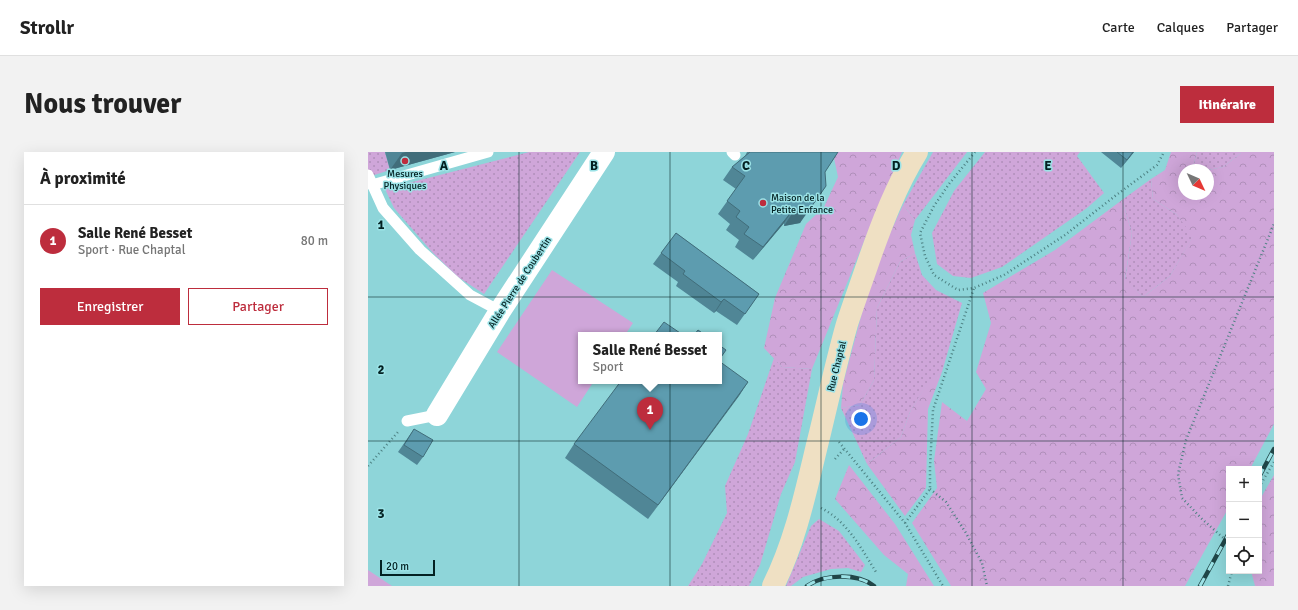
<!DOCTYPE html>
<html lang="fr">
<head>
<meta charset="utf-8">
<style>
	:root { --surface:#fff; --page:#f2f2f2; --text:#222; --muted:#767676; --line:#e0e0e0; --accent:#bd2d3d }
	body { margin:0; font-family:Signika,sans-serif; background:var(--page); color:var(--text) }
	.controls { position:absolute; right:12px; bottom:12px; display:grid; overflow:hidden; border-radius:0px; box-shadow:0 4px 16px #0002 }
	.controls button { width:36px; height:36px; display:grid; place-items:center; padding:0; border:0; border-bottom:1px solid var(--line); background:var(--surface); color:var(--text); font:20px sans-serif }
	.compass { position:absolute; left:810px; top:12px; width:36px; height:36px; border-radius:50%; background:var(--surface); box-shadow:0 4px 16px #0002; rotate:134deg }
	.scale { position:absolute; left:12px; bottom:10px; width:55px; box-sizing:border-box; padding-left:4px; border:2px solid #032122; border-top:0; font-size:11px; line-height:14px; white-space:nowrap; color:#032122; -webkit-text-stroke:3px #9be2e6; paint-order:stroke }
	.you { position:absolute; left:493px; top:267px; width:14px; height:14px; margin:-10px; border:3px solid #fff; border-radius:50%; background:#1a73e8; box-shadow:0 0 0 6px #1a73e833 }
	.badge { display:grid; place-items:center; width:26px; height:26px; border-radius:50%; background:var(--accent); color:#fff; font-size:13px; font-weight:700 }
	.pin { position:absolute; translate:-50% -33px; filter:drop-shadow(0 1px 2px #0008) }
	.pin::after { content:''; position:absolute; top:21px; width:14px; height:12px; background:inherit; clip-path:polygon(0 0,100% 0,50% 100%) }
	.popup { position:absolute; left:210px; top:180px; width:144px; height:52px; box-sizing:border-box; display:grid; place-content:center; border-radius:0px; background:var(--surface); filter:drop-shadow(0 1px 3px #0005); font-size:13px; white-space:nowrap; color:var(--muted) }
	.popup b { font-size:15px; color:var(--text) }
	.popup::after { content:''; position:absolute; left:50%; top:100%; margin-left:-8px; border:8px solid transparent; border-top-color:var(--surface) }
	.list { margin:0; padding:0; list-style:none }
	h2 { display:flex; justify-content:space-between; align-items:center; height:52px; margin:0; padding:0 16px; font-size:17px }
	h2 small { font-size:13px; font-weight:400; color:var(--muted) }
	.list li { display:grid; grid-template-columns:26px 1fr auto; gap:12px; align-items:center; box-sizing:border-box; height:72px; padding:0 16px; border-top:1px solid var(--line) }
	.list b { display:block; font-size:15px; white-space:nowrap }
	.list p { margin:0; font-size:13px; white-space:nowrap; color:var(--muted) }
	.list em { font-size:13px; font-style:normal; color:var(--muted) }
	.actions { display:flex; gap:8px; padding:12px 16px }
	.actions a { flex:1; padding:9px 0; border:1px solid var(--accent); border-radius:0px; text-align:center; font-size:14px; color:var(--accent) }
	.actions .main { background:var(--accent); color:#fff }
	.icon { flex:none; width:22px; height:22px; fill:none; stroke:currentColor; stroke-width:2; stroke-linecap:round; stroke-linejoin:round }
	.map { position:relative; flex:none; width:906px; height:434px; overflow:hidden; border-radius:0px }
	header { display:flex; align-items:center; gap:24px; box-sizing:border-box; height:56px; padding:0 20px; background:var(--surface); border-bottom:1px solid var(--line) }
	header strong { font-size:19px }
	nav { display:flex; gap:22px; margin-inline-start:auto; font-size:14px }
	.intro { display:flex; align-items:center; justify-content:space-between; box-sizing:border-box; height:96px; padding:0 24px }
	h1 { margin:0; font-size:28px }
	.button { padding:10px 18px; border-radius:0px; background:var(--accent); color:#fff; font-size:14px; font-weight:700 }
	main { display:flex; gap:24px; padding:0 24px }
	aside { flex:1; background:var(--surface); border-radius:0px; box-shadow:0 4px 16px #0002 }
	.map>svg:first-child { display:block }
	.grass { fill:url(#grass-dots) }
	.forest { fill:url(#forest-crowns) }
	.garden { fill:#cfa6d9 }
	.lines { fill:none; stroke-linecap:round; stroke-linejoin:round }
	.path { stroke:#4c8082; stroke-width:2.5; stroke-dasharray:1 3; stroke-linecap:butt }
	.lane { stroke:#fff; stroke-width:11 }
	.street { stroke:#fff; stroke-width:22 }
	.secondary { stroke:#efe0c3; stroke-width:22 }
	.rail-casing { stroke:#204648; stroke-width:4.5 }
	.rail { stroke:#9be2e6; stroke-width:3; stroke-dasharray:9; stroke-linecap:butt }
	.wall { fill:#508696 }
	.shaded-wall { fill:#416d7a }
	.building { fill:#5d9caf; stroke:#416d7a }
	.grid { fill:none; stroke:#032122; stroke-width:1; stroke-opacity:0.55 }
	.poi-dot { fill:#bd2d3d; stroke:#9be2e6; stroke-width:1.5 }
	.labels { text-anchor:middle; stroke-width:3; stroke-linejoin:round; paint-order:stroke }
	.poi-label { font-size:10px; fill:#032122; stroke:#9be2e6 }
	.street-label { font-size:10px; fill:#032122; stroke:#9be2e6 }
	.grid-label { font-size:13px; text-anchor:middle; font-weight:bold; fill:#032122; stroke:#9be2e6; stroke-width:3; stroke-linejoin:round; paint-order:stroke }
</style>
</head>
<body>
<header>
<strong>Strollr</strong>
<nav><a>Carte</a><a>Calques</a><a>Partager</a></nav>
</header>
<div class="intro"><h1>Nous trouver</h1><a class="button">Itinéraire</a></div>
<main>
<aside>
<h2>À proximité<small></small></h2>
<ul class="list">
<li><span class="badge">1</span><div><b>Salle René Besset</b><p>Sport · Rue Chaptal</p></div><em>80 m</em></li>
</ul>
<div class="actions"><a class="main">Enregistrer</a><a>Partager</a></div>
</aside>
<div class="map">
<svg width="906" height="434" viewBox="0 0 906 434">
	<defs>
		<pattern id="grass-dots" width="8" height="8" patternUnits="userSpaceOnUse"><rect width="8" height="8" fill="#cfa6d9"/><path d="M2 2h.1M6 6h.1" fill="none" stroke="#b08fba" stroke-width="1.8" stroke-linecap="round"/></pattern>
		<pattern id="forest-crowns" width="20" height="18" patternUnits="userSpaceOnUse"><rect width="20" height="18" fill="#cfa6d9"/><path d="M2 6a3 3 0 1 1 6 0M12 15a3 3 0 1 1 6 0" fill="none" stroke="#b08fba"/></pattern>
	</defs>
	<rect width="100%" height="100%" fill="#8ed5d9"/>
	<g class="grass">
		<path d="M0,0H17L22,18L0,25Z"/>
		<path d="M161,0H212L116,142L90,125L65,101L26,56L17,37Z"/>
		<path d="M565,0H599L547,68L535,53Z"/>
		<path d="M617,0H712L709,4L736,41L719,56L634,115L603,126L585,124L569,112L564,81L586,39Z"/>
		<path d="M829,0H873V1L855,15L840,18H824Z"/>
		<path d="M783,27L785,47L808,62L826,83L802,124L775,145L757,128L764,81L754,48Z"/>
		<path d="M547,101L554,123L568,138L594,151L574,220L559,232L542,260L533,285L499,312L473,256L492,253L506,228L509,156L532,110Z"/>
		<path d="M406,206L414,215L444,217L427,310L413,342L392,413L381,434H320L334,412L359,361L357,334L380,282Z"/>
		<path d="M451,367L471,379L497,413L493,420L480,416L463,417L435,425L423,434H418L443,374Z"/>
	</g>
	<g class="forest">
		<path d="M469,0H534L508,60L444,217L414,215L396,196L407,146L438,72L456,55L470,25L466,6Z"/>
		<path d="M803,0H829L824,18H816V42H840V18L855,15L873,1V0H906V272L882,317H861V355L817,434H583L544,371L569,336L566,309L574,250L599,269L618,237L608,220L623,171L615,141L687,98L754,48L764,81L757,127L775,145L802,124L825,84L808,62L785,47L783,27L797,18Z"/>
		<path d="M535,53L547,68L543,83L547,101L532,110L509,156L506,228L492,253L473,256L475,232L506,116Z"/>
		<path d="M574,220L560,257L558,336L537,364L499,312L533,285L542,260L559,231Z"/>
		<path d="M481,313L527,372L566,434H538L540,422L516,403L467,347Z"/>
		<path d="M906,323V434H887L883,419H891V349Z"/>
	</g>
	<g class="garden">
		<path d="M184,118L265,171L257,183H213V229H226L209,255L129,200Z"/>
		<path d="M0,418L24,434H0Z"/>
	</g>
	<g class="lines">
		<g class="path">
			<path d="M607,0L581,32L566,54L552,81L557,104L566,123L590,138L606,136L636,123L697,83L747,44L789,13L796,0"/>
			<path d="M471,290L537,371L575,434"/>
			<path d="M467,307L476,297"/>
			<path d="M0,314L30,280"/>
			<path d="M891,335L906,310"/>
			<path d="M562,337L578,350L598,381L614,411L619,434"/>
			<path d="M453,356C479,369 493,396 508,420"/>
			<path d="M537,371L562,337V315L565,258L606,136"/>
			<path d="M861,391L834,367L814,346L810,322L818,288L906,72"/>
			<path d="M860,434L864,419"/>
		</g>
		<g class="lane">
			<path d="M364,0L367,3"/>
			<path d="M0,23L15,56L52,98L102,143L132,159"/>
			<path d="M4,33L120,0"/>
			<path d="M39,269L69,263"/>
		</g>
		<path class="street" d="M69,263L132,159L236,0"/>
		<path class="secondary" d="M405,434C429,386 439,333 452,281C461,244 469,207 479,172C486,150 494,129 501,108C514,71 528,34 549,0"/>
		<g class="rail-casing">
			<g id="rail">
				<path d="M891,325L906,297"/>
				<path d="M439,434C456,422 489,421 506,434"/>
				<path d="M832,434L861,381"/>
			</g>
		</g>
		<use href="#rail" class="rail"/>
	</g>
	<g class="wall">
		<path d="M17,0H87L22,18Z"/>
		<path d="M379,0H470L457,20L432,71L416,74V71L385,108L367,95L371,88L358,78L362,72L350,62L368,37L355,28L364,15L377,4Z"/>
		<path d="M733,0H766L753,16Z"/>
		<path d="M308,81L391,142L369,173L348,159L346,161L308,134L310,130L285,112Z"/>
		<path d="M380,230L280,367L197,306L206,292Z"/>
		<path d="M46,277L55,305L49,313L30,300Z"/>
	</g>
	<g class="shaded-wall">
		<path d="M38,0H87L22,18L34,1Z"/>
		<path d="M765,0H766L753,16Z"/>
		<path d="M458,34L432,71L416,74L425,60Z"/>
		<path d="M425,58L416,71L385,108L395,95Z"/>
		<path d="M356,147L348,159L346,161L353,150Z"/>
		<path d="M380,230L371,244L280,367L290,353Z"/>
	</g>
	<g class="building">
		<path d="M382,0H470L457,20L458,34L441,58L425,60V58L395,95L376,82L381,75L368,65L372,59L359,49L377,24L364,15Z"/>
		<path d="M749,0H765L759,8Z"/>
		<path d="M308,81L391,142L377,162L356,147L353,150L315,122L317,119L293,101Z"/>
		<path d="M296,170L315,183H286Z"/>
		<path d="M330,178L337,183H326Z"/>
		<path d="M351,193L358,198L351,208Z"/>
		<path d="M351,209L380,230L290,353L206,292L253,229H351Z"/>
		<path d="M46,277L65,288L55,305L36,293Z"/>
	</g>
	<path class="grid" d="M151,0V434M302,0V434M453,0V434M604,0V434M755,0V434M0,145H906M0,289H906"/>
	<g class="poi-dot">
		<circle cx="37" cy="9" r="4"/>
		<circle cx="395" cy="51" r="4"/>
	</g>
	<g class="labels">
		<g class="poi-label">
			<text x="37" y="25">Mesures<tspan x="37" dy="12">Physiques</tspan></text>
			<text x="403" y="49" text-anchor="start">Maison de la<tspan x="403" dy="12">Petite Enfance</tspan></text>
		</g>
		<g class="street-label">
			<text transform="translate(151 130) rotate(-57)" y="4">Allée Pierre de Coubertin</text>
			<text transform="translate(468 214) rotate(-76)" y="4">Rue Chaptal</text>
		</g>
	</g>
	<g class="grid-label">
		<text x="76" y="18">A</text>
		<text x="226" y="18">B</text>
		<text x="378" y="18">C</text>
		<text x="528" y="18">D</text>
		<text x="680" y="18">E</text>
		<text x="13" y="77">1</text>
		<text x="13" y="222">2</text>
		<text x="13" y="366">3</text>
	</g>
</svg>
<div class="controls">
<button>+</button>
<button>−</button>
<button><svg class="icon" aria-label="locate" viewBox="0 0 24 24"><circle cx="12" cy="12" r="6"/><path d="M12 2v4M12 18v4M2 12h4M18 12h4"/></svg></button>
</div>
<svg class="compass" viewBox="-18 -18 36 36"><path d="M0-13l5 13h-10z" fill="#e53935"/><path d="M0 13l5-13h-10z" fill="#767676"/></svg>
<div class="scale">20 m</div>
<div class="you"></div>
<div class="pin badge" style="left:282px;top:278px">1</div>
<div class="popup"><b>Salle René Besset</b>Sport</div>
</div>
</main>
</body>
</html>
